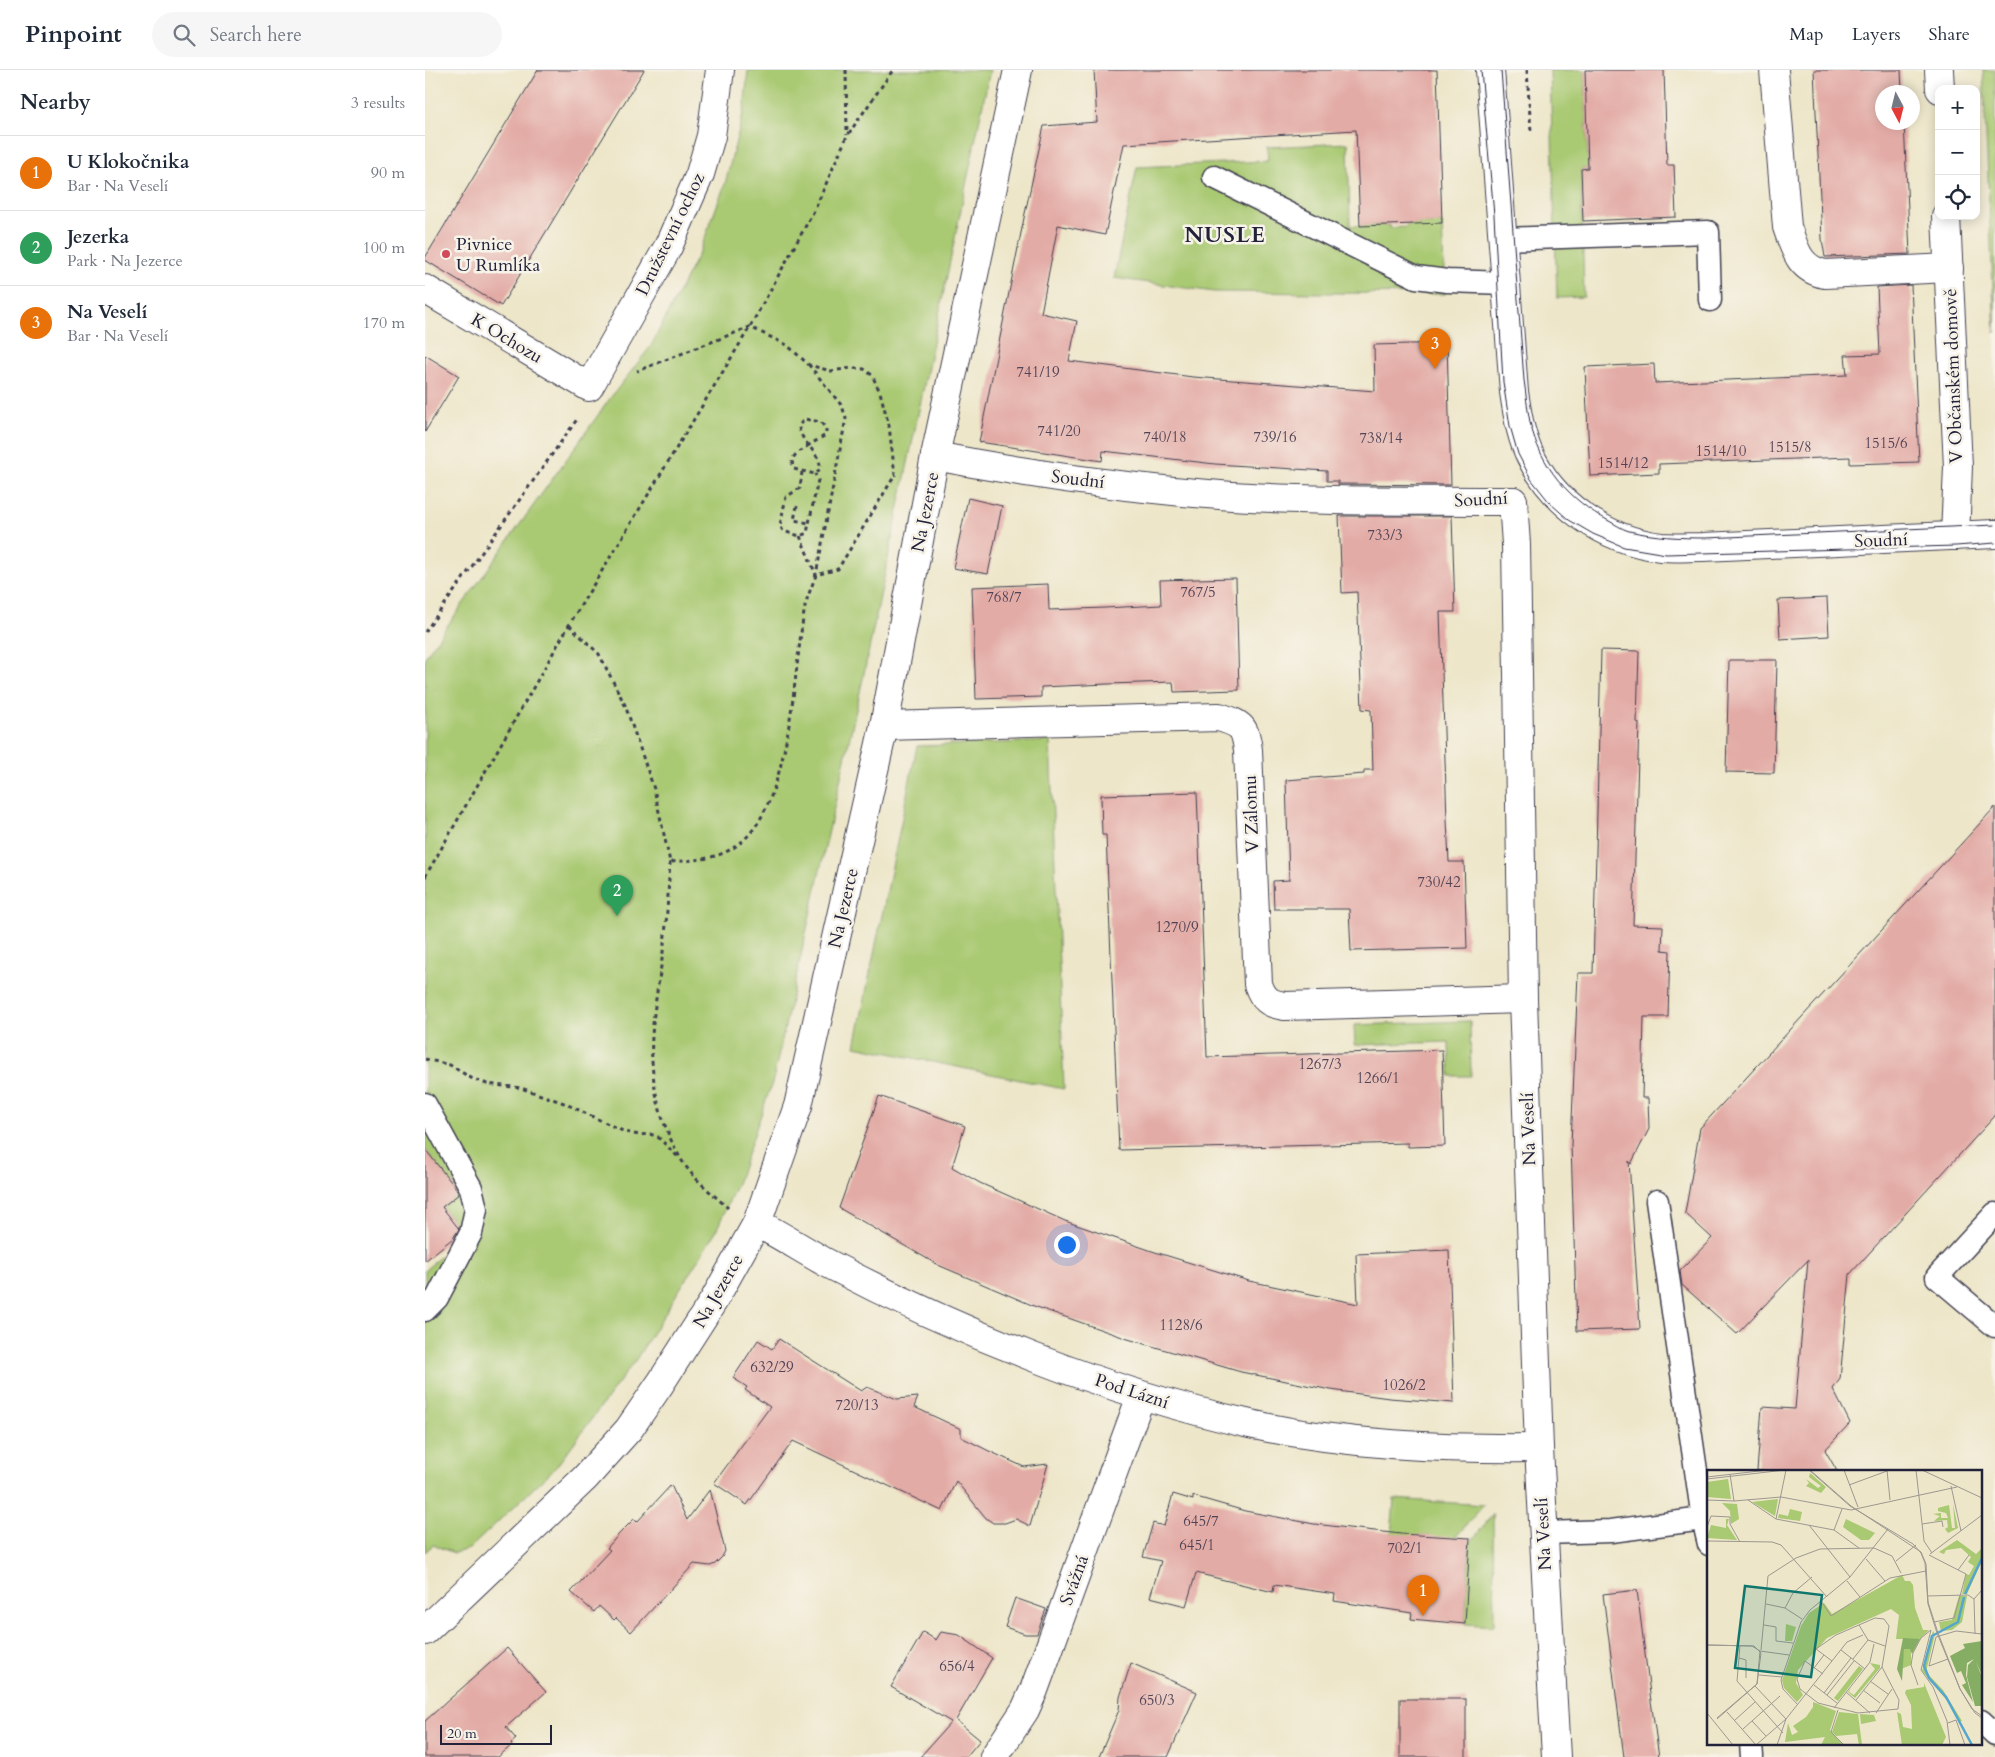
<!DOCTYPE html>
<html lang="en">
<head>
<meta charset="utf-8">
<style>
	:root { --surface:#fff; --page:#f6f6f7; --text:#1f2937; --muted:#747a83; --line:#e0e1e3; --accent:#111827 }
	body { margin:0; font-family:Cardo,serif; background:var(--page); color:var(--text) }
	.controls { position:absolute; right:15px; top:15px; display:grid; overflow:hidden; border-radius:10px; box-shadow:0 2px 12px #0003 }
	.controls button { width:45px; height:45px; display:grid; place-items:center; padding:0; border:0; border-bottom:1px solid var(--line); background:var(--surface); color:var(--text); font:25px sans-serif }
	.compass { position:absolute; left:1450px; top:15px; width:45px; height:45px; border-radius:50%; background:var(--surface); box-shadow:0 2px 12px #0003; rotate:173deg }
	.scale { position:absolute; left:15px; bottom:12px; width:112px; box-sizing:border-box; padding-left:5px; border:2px solid #22223b; border-top:0; font-size:14px; line-height:18px; white-space:nowrap; color:#22223b; -webkit-text-stroke:4px #f7f3e8; paint-order:stroke }
	.you { position:absolute; left:641px; top:1174px; width:18px; height:18px; margin:-12px; border:4px solid #fff; border-radius:50%; background:#1a73e8; box-shadow:0 0 0 8px #1a73e833 }
	.badge { display:grid; place-items:center; width:32px; height:32px; border-radius:50%; background:var(--accent); color:#fff; font-size:16px; font-weight:700 }
	.pin { position:absolute; translate:-50% -41px; filter:drop-shadow(0 1px 2px #0008) }
	.pin::after { content:''; position:absolute; top:26px; width:18px; height:15px; background:inherit; clip-path:polygon(0 0,100% 0,50% 100%) }
	.list { margin:0; padding:0; list-style:none }
	h2 { display:flex; justify-content:space-between; align-items:center; height:65px; margin:0; padding:0 20px; font-size:21px }
	h2 small { font-size:16px; font-weight:400; color:var(--muted) }
	.list li { display:grid; grid-template-columns:32px 1fr auto; gap:15px; align-items:center; box-sizing:border-box; height:75px; padding:0 20px; border-top:1px solid var(--line) }
	.list b { display:block; font-size:19px; white-space:nowrap }
	.list p { margin:0; font-size:16px; white-space:nowrap; color:var(--muted) }
	.list em { font-size:16px; font-style:normal; color:var(--muted) }
	.icon { flex:none; width:28px; height:28px; fill:none; stroke:currentColor; stroke-width:2; stroke-linecap:round; stroke-linejoin:round }
	.map { position:relative; flex:none; width:1570px; height:1687px; overflow:hidden }
	header { display:flex; align-items:center; gap:30px; box-sizing:border-box; height:70px; padding:0 25px; background:var(--surface); border-bottom:1px solid var(--line) }
	header strong { font-size:24px }
	nav { display:flex; gap:28px; margin-inline-start:auto; font-size:18px }
	.search { width:350px; height:45px; background:var(--page); display:flex; align-items:center; gap:12px; box-sizing:border-box; padding:0 18px; border-radius:28px; color:var(--muted); font-size:19px }
	main { display:flex }
	aside { flex:1; background:var(--surface) }
	.map>svg:first-child { display:block }
	.green { fill:#a9c972; stroke:#667656 }
	.building { fill:#e3aba6 }
	.lines { fill:none; stroke-linecap:round; stroke-linejoin:round }
	.service-casing { stroke:#403f50; stroke-width:25 }
	.minor-casing { stroke:#403f50; stroke-width:30 }
	.tertiary-casing { stroke:#403f50; stroke-width:30 }
	.path { stroke:#403f50; stroke-width:3; stroke-dasharray:4 4; stroke-linecap:butt }
	.service { stroke:#fff; stroke-width:22 }
	.minor { stroke:#fff; stroke-width:28 }
	.tertiary { stroke:#fff; stroke-width:28 }
	.tram { stroke:#22223b; stroke-width:1 }
	.poi-dot { fill:#d1495b; stroke:#f7f3e8; stroke-width:2 }
	.labels { text-anchor:middle; stroke-width:5; stroke-linejoin:round; paint-order:stroke }
	.number-label { font-size:15px; fill:#524456 }
	.street-label { font-size:18px; fill:#22223b; stroke:#f7f3e8 }
	.poi-label { font-size:18px; fill:#22223b; stroke:#f7f3e8; text-anchor:start }
	.district-label { font-size:22px; font-weight:bold; letter-spacing:1px; fill:#22223b; stroke:#f7f3e8 }
	.inset-river { fill:none; stroke:#54a6cf; stroke-width:2.5 }
	.inset-road { fill:none; stroke:#9c9890; stroke-width:1 }
	.view { fill:#0f766e; fill-opacity:0.15; stroke:#0f766e; stroke-width:2.5 }
	.inset-edge { fill:none; stroke:#22223b; stroke-width:2.5 }
</style>
</head>
<body>
<header>
<strong>Pinpoint</strong>
<div class="search"><svg class="icon" aria-label="search" viewBox="0 0 24 24"><circle cx="10" cy="10" r="6"/><path d="M15 15l6 6"/></svg>Search here</div>
<nav><a>Map</a><a>Layers</a><a>Share</a></nav>
</header>
<main>
<aside>
<h2>Nearby<small>3 results</small></h2>
<ul class="list">
<li><span class="badge" style="background:#e8710a">1</span><div><b>U Klokočnika</b><p>Bar · Na Veselí</p></div><em>90 m</em></li>
<li><span class="badge" style="background:#2e9e5b">2</span><div><b>Jezerka</b><p>Park · Na Jezerce</p></div><em>100 m</em></li>
<li><span class="badge" style="background:#e8710a">3</span><div><b>Na Veselí</b><p>Bar · Na Veselí</p></div><em>170 m</em></li>
</ul>
</aside>
<div class="map">
<svg width="1570" height="1687" viewBox="0 0 1570 1687">
	<rect width="100%" height="100%" fill="#f7f3e8"/>
	<filter id="ink" filterUnits="userSpaceOnUse"><feTurbulence type="fractalNoise" baseFrequency=".02" numOctaves="2"/><feDisplacementMap in="SourceGraphic" scale="10" xChannelSelector="R" yChannelSelector="G"/><feConvolveMatrix kernelMatrix="1 2 1 2 8 2 1 2 1" color-interpolation-filters="sRGB"/></filter>
	<filter id="wash" filterUnits="userSpaceOnUse"><feTurbulence type="fractalNoise" baseFrequency=".0096" numOctaves="4" result="noise"/><feDisplacementMap in="SourceGraphic" scale="20" xChannelSelector="R" yChannelSelector="G"/><feGaussianBlur stdDeviation="1.12" result="paint"/><feColorMatrix in="noise" values="0 0 0 0 0 0 0 0 0 0 0 0 0 0 0 0 0 1.4 0 .05"/><feComposite in="paint" operator="in"/></filter>
	<g filter="url(#wash)">
		<rect width="100%" height="100%" fill="#ede6c9"/>
		<g class="green">
			<path d="M323,0H565L437,613L348,1010L330,1062L313,1111L291,1161L212,1288L131,1397L44,1479L29,1483L8,1475L0,1482V1200L31,1173L28,1168L37,1162L17,1137L35,1123L0,1079V587L186,327L226,276L275,181L300,114L319,40Z"/>
			<path d="M1125,0H1160L1163,98L1156,99L1159,227L1132,228Z"/>
			<path d="M1558,0H1570V263Z"/>
			<path d="M923,73L925,156L965,155V158L982,157V154L1017,153L1020,224L789,222L689,208L712,97L843,91L842,77Z"/>
			<path d="M625,671L639,1019L430,976L492,676Z"/>
			<path d="M1045,951L1046,1006H1025L1024,972L930,975L929,955Z"/>
			<path d="M969,1429L1059,1435L1028,1470C1007,1465 987,1465 966,1466Z"/>
			<path d="M1068,1444L1069,1556L1040,1554L1045,1473Z"/>
		</g>
		<g id="blocks">
			<g class="building">
				<path d="M113,0H219L76,236L0,190V188Z"/>
				<path d="M669,0H1012L1017,153L935,156L931,60L699,74L680,165L633,155L616,243L652,251L644,291L768,307L950,321L949,275L1022,273L1026,415L913,414V411H902V401L790,394L678,381L677,391L554,372L599,148L619,56L672,52Z"/>
				<path d="M1160,0H1239L1242,95H1249L1251,147L1158,151L1156,99L1163,98Z"/>
				<path d="M1389,0H1476L1477,22H1458V52H1479L1485,184L1400,187L1397,169Z"/>
				<path d="M1486,215L1494,392L1425,394V387L1234,394V403L1165,406L1160,297L1229,294L1230,313L1422,305L1420,285L1455,284L1452,217Z"/>
				<path d="M0,285L34,306L0,362Z"/>
				<path d="M543,428L577,436L563,504L528,498Z"/>
				<path d="M914,446H1027L1030,542H1015L1022,750L1024,792H1039L1042,878L926,881L924,839H849L848,811L864,810L861,710L939,704V700H948L946,640L937,639L932,522L917,523Z"/>
				<path d="M811,508L814,620L749,622L748,612L682,614L616,617V627L551,629L547,517L623,514L624,540L680,538L736,535L735,510Z"/>
				<path d="M1402,528L1404,566L1355,569L1353,530Z"/>
				<path d="M1176,580L1214,581L1212,652L1214,653L1208,855L1238,856L1237,880L1245,881L1243,947H1219L1217,1028H1223L1224,1059L1206,1094L1204,1091L1215,1259L1152,1261L1146,1075L1153,903H1168Z"/>
				<path d="M1304,590H1352L1349,703L1301,702Z"/>
				<path d="M772,722L782,987L1017,980L1020,1076L983,1077V1073L694,1080L681,765H677L676,725Z"/>
				<path d="M1570,737V1046L1425,1204L1415,1309L1408,1319L1425,1353L1400,1380L1412,1401H1332L1337,1337L1370,1339L1383,1190L1312,1264L1257,1215L1255,1201L1287,1168L1260,1143L1275,1058Z"/>
				<path d="M454,1026L540,1056L527,1097L555,1113L640,1151L730,1182L824,1211L933,1234L931,1184L1024,1180L1029,1333L964,1328L906,1320L816,1302L703,1269L609,1236L513,1195L414,1138Z"/>
				<path d="M0,1079L30,1117L34,1124L17,1137L34,1159L28,1168L0,1191Z"/>
				<path d="M354,1269L436,1321L442,1317L472,1329L493,1327L489,1337L536,1359V1367L564,1381L599,1397L623,1394L605,1456L591,1449L580,1453H568L561,1448L531,1411L517,1441L368,1371L322,1435L289,1413L345,1337L320,1320L322,1317L308,1308L333,1270L347,1279Z"/>
				<path d="M246,1415L262,1450L285,1419L300,1481L297,1487L290,1494L285,1496L269,1494L206,1562L191,1548L189,1550L174,1536L169,1542L146,1522L185,1480L182,1478L195,1463L209,1449L212,1452Z"/>
				<path d="M748,1424L768,1430V1426L820,1441L889,1454L976,1464L1045,1468L1040,1554L986,1549L987,1543L909,1531L910,1524L849,1515L848,1522L771,1503L761,1536L725,1527L736,1491L718,1487L728,1453L739,1456Z"/>
				<path d="M1212,1520L1225,1624L1234,1687H1199L1178,1524Z"/>
				<path d="M590,1528L621,1539L612,1564H600L580,1557Z"/>
				<path d="M498,1562L511,1570L516,1562L534,1565L567,1588L531,1650L555,1670L541,1687H495L526,1652L466,1617Z"/>
				<path d="M82,1578L121,1622L81,1657L91,1669L86,1673L87,1675L73,1687H0V1651Z"/>
				<path d="M706,1593L772,1622L743,1687H674L694,1640L695,1627Z"/>
				<rect x="975" y="1629" width="66" height="58"/>
			</g>
		</g>
	</g>
	<g filter="url(#ink)">
		<use href="#blocks" fill-opacity="0" stroke="#403f50" stroke-width="1"/>
		<g class="lines">
			<g class="service-casing">
				<g id="service">
					<path d="M789,107L991,207L1022,211L1081,213"/>
					<path d="M1078,169L1283,162L1285,230"/>
					<path d="M0,1034L46,1118L51,1139L46,1163L12,1228L0,1240"/>
					<path d="M1232,1131L1278,1449L1284,1474"/>
					<path d="M1570,1144L1512,1207L1570,1256"/>
					<path d="M1118,1463L1186,1461L1278,1449"/>
					<path d="M1556,1651L1570,1664"/>
					<path d="M1326,1673L1327,1687"/>
				</g>
			</g>
			<g class="minor-casing">
				<g id="minor">
					<path d="M1065,0L1089,322C1092,342 1095,362 1103,381C1127,434 1179,470 1236,477C1250,478 1264,477 1278,477L1570,464"/>
					<path d="M1349,0L1362,157C1370,179 1374,199 1400,204L1524,198"/>
					<path d="M1514,0L1515,19"/>
					<path d="M1521,146L1533,397L1530,466"/>
					<path d="M0,219L164,317L243,177L275,104L286,66L295,0"/>
					<path d="M510,386C608,405 708,419 807,426C901,432 995,430 1088,431"/>
					<path d="M1088,431L1091,474L1098,929L1114,1378L1131,1687"/>
					<path d="M459,656L794,647C817,654 820,657 823,680L833,914C838,929 844,934 860,936L1098,929"/>
					<path d="M332,1153C355,1165 377,1179 400,1192C531,1261 681,1322 825,1354C920,1375 1017,1379 1114,1378"/>
					<path d="M569,1687L600,1640L609,1620L716,1326"/>
				</g>
			</g>
			<g class="tertiary-casing">
				<path id="tertiary" d="M0,1561L160,1408L204,1359L235,1314L289,1230L332,1153L373,1036L459,656L510,386L593,0"/>
			</g>
			<g class="path">
				<path d="M421,0L422,65"/>
				<path d="M1102,0L1106,62"/>
				<path d="M384,375C374,382 363,386 369,399L390,404L395,399C397,383 373,371 374,355L380,349L396,352L401,359V365L384,375"/>
				<path d="M377,402L375,418L361,427L355,455L358,461L375,466L382,463L393,410L390,404"/>
				<path d="M372,436L369,450L384,453"/>
				<path d="M375,466L391,505L421,348L417,336L384,295"/>
				<path d="M144,555L174,584L200,635L229,719L245,792C269,790 291,790 311,776C367,739 368,600 380,537C382,527 387,516 391,505L413,499L470,405L464,356L455,322L447,305L439,299L427,298L406,301L384,295L362,275L325,257L212,301"/>
				<path d="M0,562L153,348"/>
				<path d="M245,792C243,822 242,852 238,882C235,906 230,930 228,954C223,1000 232,1049 256,1089C267,1108 287,1123 303,1138"/>
				<path d="M0,807L144,555L325,257L390,139L422,66L468,0"/>
				<path d="M0,989L25,995L46,1008L62,1014L96,1018L139,1033L200,1062L214,1065L225,1064L233,1067L254,1088"/>
			</g>
			<use href="#service" class="service"/>
			<use href="#minor" class="minor"/>
			<use href="#tertiary" class="tertiary"/>
			<g class="tram">
				<path d="M1056,0L1069,145L1078,312L1085,356L1093,384L1106,409L1125,433L1144,450L1168,464L1199,477L1241,484L1531,476L1570,473"/>
				<path d="M1076,0L1099,310C1101,323 1102,338 1105,352C1115,396 1144,430 1184,451C1190,454 1197,459 1204,461C1230,467 1255,468 1281,468L1570,455"/>
			</g>
		</g>
	</g>
	<circle class="poi-dot" cx="21" cy="184" r="5"/>
	<g class="labels">
		<g class="number-label">
			<text x="613" y="307">741/19</text>
			<text x="634" y="366">741/20</text>
			<text x="740" y="372">740/18</text>
			<text x="850" y="372">739/16</text>
			<text x="956" y="373">738/14</text>
			<text x="1461" y="378">1515/6</text>
			<text x="1365" y="382">1515/8</text>
			<text x="1296" y="386">1514/10</text>
			<text x="1198" y="398">1514/12</text>
			<text x="960" y="470">733/3</text>
			<text x="773" y="527">767/5</text>
			<text x="579" y="532">768/7</text>
			<text x="1014" y="817">730/42</text>
			<text x="752" y="862">1270/9</text>
			<text x="895" y="999">1267/3</text>
			<text x="953" y="1013">1266/1</text>
			<text x="756" y="1260">1128/6</text>
			<text x="347" y="1302">632/29</text>
			<text x="979" y="1320">1026/2</text>
			<text x="432" y="1340">720/13</text>
			<text x="776" y="1456">645/7</text>
			<text x="772" y="1480">645/1</text>
			<text x="980" y="1483">702/1</text>
			<text x="532" y="1601">656/4</text>
			<text x="732" y="1635">650/3</text>
		</g>
		<g class="street-label">
			<text transform="translate(245 164) rotate(-64)" y="6">Družstevní ochoz</text>
			<text transform="translate(82 268) rotate(31)" y="6">K Ochozu</text>
			<text transform="translate(1528 306) rotate(-92)" y="6">V Občanském domově</text>
			<text transform="translate(653 409) rotate(7)" y="6">Soudní</text>
			<text transform="translate(1056 429) rotate(-3)" y="6">Soudní</text>
			<text transform="translate(500 442) rotate(-79)" y="6">Na Jezerce</text>
			<text transform="translate(1456 470) rotate(-2)" y="6">Soudní</text>
			<text transform="translate(826 744) rotate(-92)" y="6">V Zálomu</text>
			<text transform="translate(418 838) rotate(-77)" y="6">Na Jezerce</text>
			<text transform="translate(1103 1059) rotate(-92)" y="6">Na Veselí</text>
			<text transform="translate(293 1221) rotate(-60)" y="6">Na Jezerce</text>
			<text transform="translate(707 1321) rotate(18)" y="6">Pod Lázní</text>
			<text transform="translate(1118 1464) rotate(-93)" y="6">Na Veselí</text>
			<text transform="translate(649 1510) rotate(-70)" y="6">Svážná</text>
		</g>
		<g class="poi-label">
			<text x="31" y="180">Pivnice<tspan x="31" dy="21">U Rumlíka</tspan></text>
		</g>
		<g class="district-label">
			<text x="800" y="172">NUSLE</text>
		</g>
	</g>
	<g transform="translate(1282 1400)">
		<rect width="275" height="275" fill="#ede6c9"/>
		<path d="M103,3L119,17L114,23L99,16L102,13L99,9L111,18L114,16L102,7ZM21,9L24,29L0,27V12ZM71,29L68,46L45,32ZM15,33L30,34L32,49L24,54L23,41ZM246,34L251,58L241,63L238,59L241,57L240,50L227,51L233,46L226,44L234,43V48H241L239,43L231,41V38L242,35L245,58H248ZM83,39L95,42L93,51L71,48L72,44L81,46ZM19,49H22L20,55L30,70L0,68L4,55L19,58ZM139,49L145,52L168,63L162,70H154L136,57ZM250,70L269,84L275,78V91L260,124H255L259,104L262,105L267,96L261,92L264,87L254,78L239,80L237,84L232,82ZM195,105L198,111H203L206,115L208,138L216,160H222L213,169H189L192,145L184,139L120,168L91,200L89,213L96,225L90,232L77,218L75,210L94,156L102,143L117,133L125,144ZM252,126H260L255,152L245,160L234,161L232,152L245,150ZM79,154L89,157L85,171H78ZM226,161L228,164L219,202L236,220L255,251L252,252L242,233L215,201ZM197,179H204V195L194,199ZM163,193L173,195V198L148,228L141,222L144,218L142,222L147,225L168,199ZM152,196L156,199L131,231L127,228ZM217,213L239,267L235,275H195L190,242L194,244L196,257L205,259L204,235L198,223L199,220L217,217ZM106,232L129,241L123,260L136,275H114L118,267L78,272L81,253L85,265L91,262L86,256L99,247L106,237ZM132,242L151,244L155,275H152L150,264L129,266L125,262ZM153,244L167,245L169,251L154,254Z" fill="#a9c972"/>
		<path d="M196,168L213,169L205,184L203,179H197L195,211L190,199ZM275,171V205L269,192L275,207V236H268L260,207L261,195L267,189L260,193L259,205L266,232L255,215L259,213L254,201L250,203L243,186L258,178L256,174Z" fill="#86ad64"/>
		<path class="inset-river" d="M258,124L275,88M257,127L251,152L225,166L217,196L222,208L239,227L265,275"/>
		<path class="inset-road" d="M102,0L143,36L206,74L214,83L218,93L221,134L230,163L253,219L265,239L275,246M103,0L144,36L214,82L219,94L221,132L231,163L253,219L268,243L275,248M137,0L151,37M180,0L183,30M209,0L217,71L225,83M215,0L275,28M23,4L27,31M0,7L61,0M0,9L78,0M142,15L180,1M244,16L254,61M0,30L27,31L74,27L144,40L250,17M41,30L69,49L127,60L152,78M69,49L79,0M215,54L235,51L236,57M102,55L143,107M0,57L4,46L23,47V54L33,72M127,60L135,39M0,71L65,72L74,75L120,127M223,84L275,45M222,85L259,104L247,148L227,152M159,89L178,111M189,91L209,75M251,100L262,85M140,111L153,127M220,126L261,125L267,129M114,131L124,146L183,108L219,101M59,134L78,138L95,149M78,138L86,123L105,107M57,155L69,157V171L86,173M152,155L161,170L178,176M224,160L214,200L226,217L240,251L243,275M268,164L267,129L275,120M0,175L45,176L53,181M0,175L47,176L54,183L50,214L10,249M33,175L30,211L76,263M54,180L61,106L89,88L113,79L167,78L185,86L194,103M134,180L158,199M53,181L82,185M32,188L39,190V208M146,189L161,170M241,189L222,196L229,167L249,161L275,164M107,198L117,185M116,204L98,191L90,209L93,219L111,233L151,243L191,239L192,230L175,197L182,156L177,149L168,148L129,165L109,179L125,191M52,205L75,207M163,211L181,224M107,215L130,233M211,215L204,195L206,183L214,168L224,160M156,220L173,233M139,222L163,243M117,223L144,188M120,225L147,191M149,230L175,197M91,235L76,219L74,210L94,152L103,140L143,107L181,59M127,238L163,192L167,174M131,240L124,262L137,275M20,242L49,275L79,249L48,216M0,243L26,275M169,243L185,219M10,248L50,214L53,181M28,250L48,232M45,251L59,266M241,253L249,250L258,275M36,259L73,226M70,275L79,249L140,172L156,165"/>
		<path class="view" d="M38,116L115,125L104,207L28,198Z"/>
		<rect width="275" height="275" class="inset-edge"/>
	</g>
</svg>
<div class="controls">
<button>+</button>
<button>−</button>
<button><svg class="icon" aria-label="locate" viewBox="0 0 24 24"><circle cx="12" cy="12" r="6"/><path d="M12 2v4M12 18v4M2 12h4M18 12h4"/></svg></button>
</div>
<svg class="compass" viewBox="-18 -18 36 36"><path d="M0-13l5 13h-10z" fill="#e53935"/><path d="M0 13l5-13h-10z" fill="#747a83"/></svg>
<div class="scale">20 m</div>
<div class="you"></div>
<div class="pin badge" style="left:998px;top:1546px;background:#e8710a">1</div>
<div class="pin badge" style="left:192px;top:846px;background:#2e9e5b">2</div>
<div class="pin badge" style="left:1010px;top:299px;background:#e8710a">3</div>
</div>
</main>
</body>
</html>
